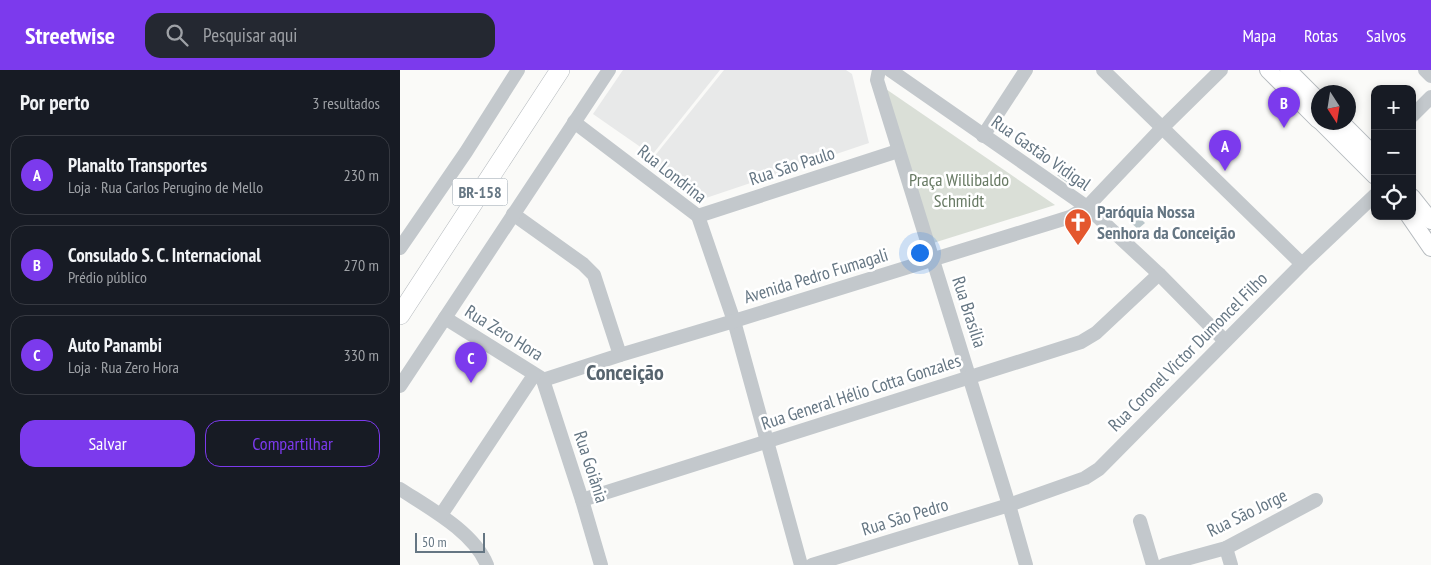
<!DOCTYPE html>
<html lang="pt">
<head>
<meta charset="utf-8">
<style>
	:root { --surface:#171b24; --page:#242831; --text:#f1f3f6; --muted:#9ea1a6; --line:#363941; --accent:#7c3aed }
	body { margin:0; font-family:"PT Sans Narrow",sans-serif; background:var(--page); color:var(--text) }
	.controls { position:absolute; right:15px; top:15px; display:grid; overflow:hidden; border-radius:10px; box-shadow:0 2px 8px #0003 }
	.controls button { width:45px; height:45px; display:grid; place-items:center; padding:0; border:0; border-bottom:1px solid var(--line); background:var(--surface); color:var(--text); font:25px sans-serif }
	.compass { position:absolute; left:911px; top:15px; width:45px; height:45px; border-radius:50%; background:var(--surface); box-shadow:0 2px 8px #0003; rotate:168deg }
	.scale { position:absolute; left:15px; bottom:12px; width:70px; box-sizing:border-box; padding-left:5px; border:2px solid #657683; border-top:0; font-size:14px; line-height:18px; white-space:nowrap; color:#657683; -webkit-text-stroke:4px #fff; paint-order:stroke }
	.you { position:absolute; left:519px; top:182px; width:18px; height:18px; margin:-12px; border:4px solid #fff; border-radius:50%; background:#1a73e8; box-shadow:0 0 0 8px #1a73e833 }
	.badge { display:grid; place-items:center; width:32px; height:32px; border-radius:50%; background:var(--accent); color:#fff; font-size:16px; font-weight:700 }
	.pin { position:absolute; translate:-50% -41px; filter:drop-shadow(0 1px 2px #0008) }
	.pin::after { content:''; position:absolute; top:26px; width:18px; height:15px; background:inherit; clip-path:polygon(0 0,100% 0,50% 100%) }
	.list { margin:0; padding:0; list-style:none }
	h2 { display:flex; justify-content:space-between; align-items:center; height:65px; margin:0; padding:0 20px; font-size:21px }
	h2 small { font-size:16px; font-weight:400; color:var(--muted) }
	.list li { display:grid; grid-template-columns:32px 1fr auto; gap:15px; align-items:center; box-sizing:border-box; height:80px; margin:0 10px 10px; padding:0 10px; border:1px solid var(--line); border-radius:15px }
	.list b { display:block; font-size:19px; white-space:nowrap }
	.list p { margin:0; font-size:16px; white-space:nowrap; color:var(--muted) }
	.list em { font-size:16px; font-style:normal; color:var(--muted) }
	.actions { display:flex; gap:10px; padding:15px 20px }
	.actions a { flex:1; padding:11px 0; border:1px solid var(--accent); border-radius:15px; text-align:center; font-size:18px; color:var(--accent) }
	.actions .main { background:var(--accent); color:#fff }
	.icon { flex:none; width:28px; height:28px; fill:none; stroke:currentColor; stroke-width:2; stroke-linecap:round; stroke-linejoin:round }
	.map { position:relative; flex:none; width:1031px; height:495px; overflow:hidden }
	header { display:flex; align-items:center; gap:30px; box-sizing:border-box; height:70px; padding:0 25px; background:var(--accent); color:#fff }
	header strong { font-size:24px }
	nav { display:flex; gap:28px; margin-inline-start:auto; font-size:18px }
	.search { width:350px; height:45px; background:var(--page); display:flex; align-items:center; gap:12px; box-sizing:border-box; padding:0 18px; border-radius:15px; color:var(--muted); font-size:19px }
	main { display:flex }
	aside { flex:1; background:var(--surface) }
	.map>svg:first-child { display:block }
	.built { fill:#e8e9e9 }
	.green { fill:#dadfd7 }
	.water { fill:#bbc7cb }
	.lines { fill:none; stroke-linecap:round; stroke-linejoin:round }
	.major-casing { stroke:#b5babe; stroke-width:18 }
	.highway-casing { stroke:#b4b9bd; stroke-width:20 }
	.minor { stroke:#c3c8cc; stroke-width:14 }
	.major { stroke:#fff; stroke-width:16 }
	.highway { stroke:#fff; stroke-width:19 }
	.labels { text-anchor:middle; stroke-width:5; stroke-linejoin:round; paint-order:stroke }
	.shield { fill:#fff; stroke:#939fa8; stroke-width:1 }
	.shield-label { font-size:16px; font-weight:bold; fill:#657683 }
	.street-label { font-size:18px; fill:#657683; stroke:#fff }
	.park-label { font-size:18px; fill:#687a64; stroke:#fff }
	.poi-label { font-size:18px; font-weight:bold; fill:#657683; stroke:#fff; text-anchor:start }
	.district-label { font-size:22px; font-weight:bold; fill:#57646e; stroke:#fff }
</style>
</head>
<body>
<header>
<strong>Streetwise</strong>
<div class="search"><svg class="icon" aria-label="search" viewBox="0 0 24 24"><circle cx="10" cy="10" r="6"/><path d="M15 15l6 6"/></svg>Pesquisar aqui</div>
<nav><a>Mapa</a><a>Rotas</a><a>Salvos</a></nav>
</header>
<main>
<aside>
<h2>Por perto<small>3 resultados</small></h2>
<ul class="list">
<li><span class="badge">A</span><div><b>Planalto Transportes</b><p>Loja · Rua Carlos Perugino de Mello</p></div><em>230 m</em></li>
<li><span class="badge">B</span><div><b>Consulado S. C. Internacional</b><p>Prédio público</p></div><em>270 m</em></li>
<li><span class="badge">C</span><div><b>Auto Panambi</b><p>Loja · Rua Zero Hora</p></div><em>330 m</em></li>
</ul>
<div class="actions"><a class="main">Salvar</a><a>Compartilhar</a></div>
</aside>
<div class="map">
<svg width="1031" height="495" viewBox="0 0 1031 495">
	<rect width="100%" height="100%" fill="#fafaf8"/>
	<g class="built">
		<path d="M223,0H320L252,85L193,44Z"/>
		<path d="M324,0H446L452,4L469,73L297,131L249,93Z"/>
	</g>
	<path class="green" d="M483,17L655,135L530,174Z"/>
	<g class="water">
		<path d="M662,99L674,108L669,114L657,105Z"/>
		<path d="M737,145L745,153L738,159L730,152Z"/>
	</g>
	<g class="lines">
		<g class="major-casing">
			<g id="major">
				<path d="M868,0L918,50"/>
				<path d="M888,0L918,30"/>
				<path d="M921,52L975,106"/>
				<path d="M941,52L975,86"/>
				<path d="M1012,127L1031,151"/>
				<path d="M1009,146L1031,178"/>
			</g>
		</g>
		<g class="highway-casing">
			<path id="highway" d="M0,245L160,0"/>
		</g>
		<g class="minor">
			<path d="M479,0L477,10L609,435L626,495"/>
			<path d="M490,0L687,137L759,204L825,271"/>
			<path d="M703,0L902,194"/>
			<path d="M1025,0L1031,6"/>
			<path d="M1012,46L1031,27"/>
			<path d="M174,52L298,146L334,251L401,495"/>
			<path d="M583,66L626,0"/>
			<path d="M113,144L183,194L194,205L220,285"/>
			<path d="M298,146L498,81"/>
			<path d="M0,178L66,82L118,0"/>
			<path d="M45,248L141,308"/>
			<path d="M143,310L220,285L334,251L670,147L687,137L762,58L821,0"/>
			<path d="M143,310L182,430L201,495"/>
			<path d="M0,316L209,0"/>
			<path d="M0,419C29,438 74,462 87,495"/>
			<path d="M182,430L681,272L696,263L759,204"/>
			<path d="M41,445L134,305"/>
			<path d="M740,451L753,495"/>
			<path d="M826,478L831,495"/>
			<path d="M412,495L609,435L685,408L699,399L902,194L975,125"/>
			<path d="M764,495L826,478L916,430"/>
		</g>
		<use href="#major" class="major"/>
		<use href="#highway" class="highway"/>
	</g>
	<defs>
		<g id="church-pin" transform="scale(1.4375)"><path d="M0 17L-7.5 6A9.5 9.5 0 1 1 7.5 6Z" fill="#e4572e" stroke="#fff"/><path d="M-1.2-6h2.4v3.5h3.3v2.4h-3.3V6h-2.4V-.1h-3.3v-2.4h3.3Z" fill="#fff"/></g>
	</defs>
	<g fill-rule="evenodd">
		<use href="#church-pin" x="678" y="152"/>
	</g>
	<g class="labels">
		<rect class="shield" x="52.5" y="108.5" width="55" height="27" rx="4"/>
		<g class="shield-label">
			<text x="80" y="128">BR-158</text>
		</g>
		<g class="street-label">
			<text transform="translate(641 83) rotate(35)" y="6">Rua Gastão Vidigal</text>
			<text transform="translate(392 96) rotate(-18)" y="6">Rua São Paulo</text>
			<text transform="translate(272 104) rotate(38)" y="6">Rua Londrina</text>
			<text transform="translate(416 206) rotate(-17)" y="6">Avenida Pedro Fumagali</text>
			<text transform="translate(569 242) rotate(72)" y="6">Rua Brasília</text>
			<text transform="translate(104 263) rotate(32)" y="6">Rua Zero Hora</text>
			<text transform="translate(788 282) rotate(-45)" y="6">Rua Coronel Victor Dumoncel Filho</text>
			<text transform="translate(461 322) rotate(-18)" y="6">Rua General Hélio Cotta Gonzales</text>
			<text transform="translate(191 397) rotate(72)" y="6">Rua Goiânia</text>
			<text transform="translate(847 443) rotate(-26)" y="6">Rua São Jorge</text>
			<text transform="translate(505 447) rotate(-17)" y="6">Rua São Pedro</text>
		</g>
		<g class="park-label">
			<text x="559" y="116">Praça Willibaldo<tspan x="559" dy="21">Schmidt</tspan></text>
		</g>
		<g class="poi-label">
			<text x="697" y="148">Paróquia Nossa<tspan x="697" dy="21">Senhora da Conceição</tspan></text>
		</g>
		<g class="district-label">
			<text x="225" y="310">Conceição</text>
		</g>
	</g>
</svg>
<div class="controls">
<button>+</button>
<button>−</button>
<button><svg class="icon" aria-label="locate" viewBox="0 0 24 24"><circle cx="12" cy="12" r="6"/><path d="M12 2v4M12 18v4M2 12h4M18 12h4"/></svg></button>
</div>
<svg class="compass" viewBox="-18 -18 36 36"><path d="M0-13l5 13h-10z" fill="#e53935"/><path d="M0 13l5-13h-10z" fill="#9ea1a6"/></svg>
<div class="scale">50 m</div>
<div class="you"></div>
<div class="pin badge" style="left:825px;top:101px">A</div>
<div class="pin badge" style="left:884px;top:58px">B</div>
<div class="pin badge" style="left:71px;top:313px">C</div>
</div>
</main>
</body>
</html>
